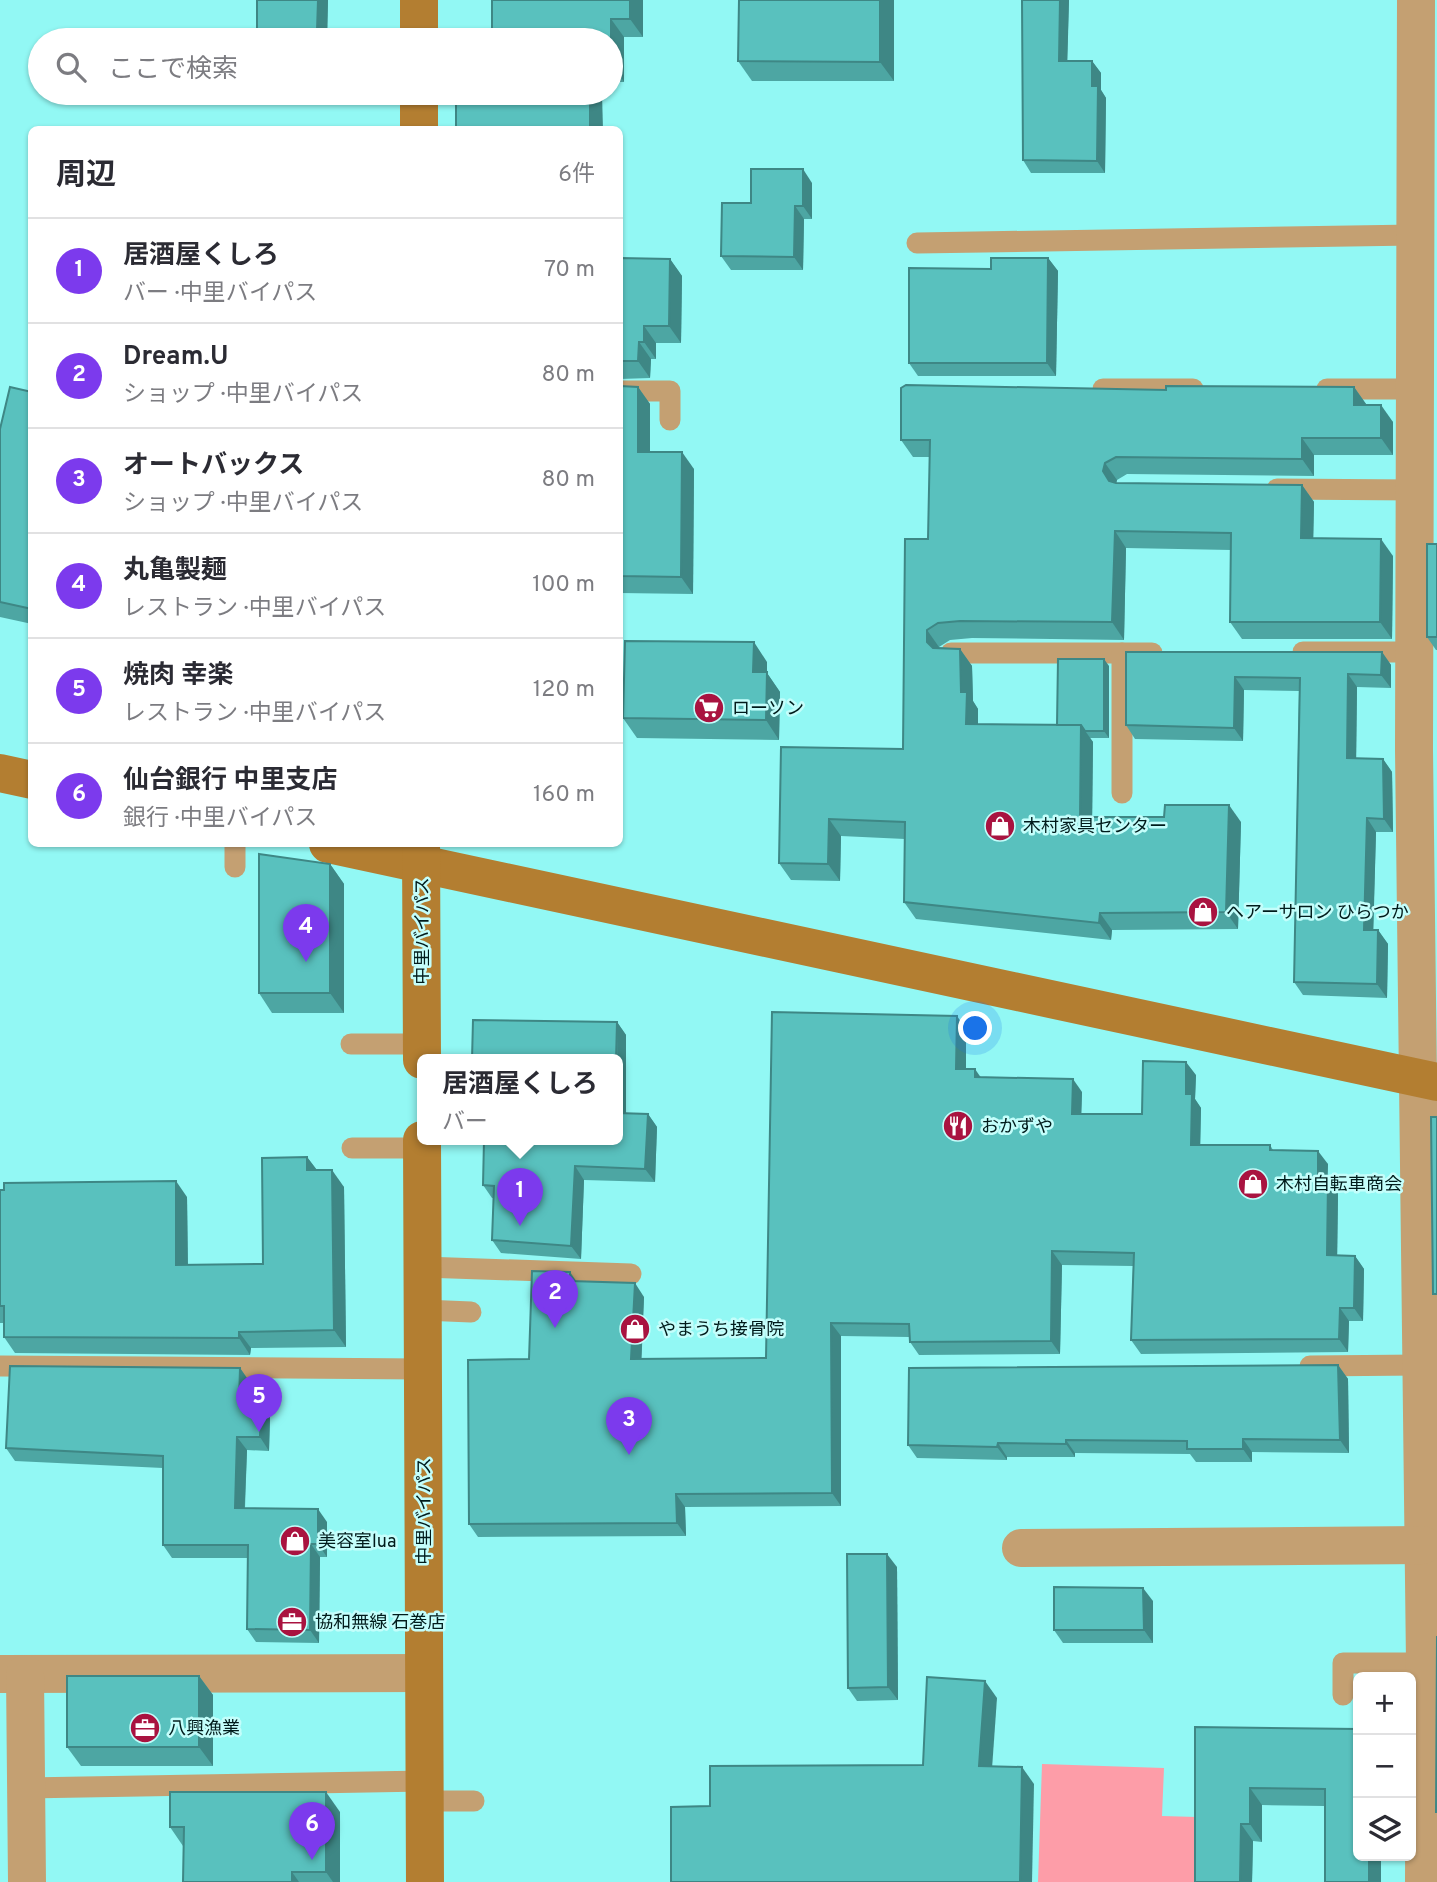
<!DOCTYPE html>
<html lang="ja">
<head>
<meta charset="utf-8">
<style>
	:root { --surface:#fff; --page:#f2f2f3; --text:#2b2b33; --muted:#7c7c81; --line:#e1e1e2; --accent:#7c3aed }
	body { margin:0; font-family:Overpass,"Noto Sans JP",sans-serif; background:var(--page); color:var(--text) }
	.controls { position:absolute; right:21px; bottom:21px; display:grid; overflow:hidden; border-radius:10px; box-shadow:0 2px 5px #0004 }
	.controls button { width:63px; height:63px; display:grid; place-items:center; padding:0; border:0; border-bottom:2px solid var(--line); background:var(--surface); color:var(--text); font:35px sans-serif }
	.you { position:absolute; left:976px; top:1029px; width:24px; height:24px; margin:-18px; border:5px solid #fff; border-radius:50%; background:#1a73e8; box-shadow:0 0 0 10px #1a73e833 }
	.badge { display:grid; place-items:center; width:46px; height:46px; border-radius:50%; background:var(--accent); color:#fff; font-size:23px; font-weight:700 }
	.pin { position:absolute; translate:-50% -58px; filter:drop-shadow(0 2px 4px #0008) }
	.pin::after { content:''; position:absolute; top:37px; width:24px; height:21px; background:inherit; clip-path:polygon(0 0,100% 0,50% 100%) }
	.popup { position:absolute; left:417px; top:1054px; width:206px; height:91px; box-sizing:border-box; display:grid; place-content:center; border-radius:10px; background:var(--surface); filter:drop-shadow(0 2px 5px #0005); font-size:23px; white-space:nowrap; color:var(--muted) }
	.popup b { font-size:26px; color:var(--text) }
	.popup::after { content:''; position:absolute; left:50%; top:100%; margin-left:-14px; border:14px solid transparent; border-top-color:var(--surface) }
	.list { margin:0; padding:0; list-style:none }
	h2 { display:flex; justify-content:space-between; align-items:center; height:91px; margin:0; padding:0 28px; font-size:30px }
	h2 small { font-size:23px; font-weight:400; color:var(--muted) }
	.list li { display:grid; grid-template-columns:46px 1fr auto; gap:21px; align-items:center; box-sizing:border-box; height:105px; padding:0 28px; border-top:2px solid var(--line) }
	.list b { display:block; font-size:26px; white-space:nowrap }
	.list p { margin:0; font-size:23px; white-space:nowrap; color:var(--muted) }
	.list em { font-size:23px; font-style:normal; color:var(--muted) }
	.icon { flex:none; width:38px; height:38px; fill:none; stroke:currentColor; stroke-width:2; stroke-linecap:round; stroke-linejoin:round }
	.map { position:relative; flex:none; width:1437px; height:1882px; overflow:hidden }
	.search { position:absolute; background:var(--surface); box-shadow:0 2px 5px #0004; left:28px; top:28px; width:595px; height:77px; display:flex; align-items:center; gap:18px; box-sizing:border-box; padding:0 24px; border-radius:38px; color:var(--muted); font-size:26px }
	.panel { position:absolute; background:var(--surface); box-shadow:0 2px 5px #0004; left:28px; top:126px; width:595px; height:721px; border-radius:10px }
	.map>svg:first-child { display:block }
	.green { fill:#fd9da8 }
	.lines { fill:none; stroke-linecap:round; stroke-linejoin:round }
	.lane { stroke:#c4a072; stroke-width:21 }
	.street { stroke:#c4a072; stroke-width:38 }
	.secondary { stroke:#b37e31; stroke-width:38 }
	.wall { fill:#4da6a3 }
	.shaded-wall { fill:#3e8785 }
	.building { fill:#59c1be; stroke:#3e8785; stroke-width:2 }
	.labels { text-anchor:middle; stroke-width:5; stroke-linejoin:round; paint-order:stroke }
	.poi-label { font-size:18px; fill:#001b1b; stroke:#c4fefb; text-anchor:start }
	.street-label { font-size:18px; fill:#001b1b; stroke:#c4fefb }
</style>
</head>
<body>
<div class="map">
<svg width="1437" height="1882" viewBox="0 0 1437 1882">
	<rect width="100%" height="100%" fill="#92f8f4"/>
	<path class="green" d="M1042,1764L1164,1768L1162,1816L1197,1817L1195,1882H1038Z"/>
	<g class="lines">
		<g class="lane">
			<path d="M917,243L1414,235"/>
			<path d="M1103,389H1193"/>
			<path d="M1327,389H1415"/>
			<path d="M620,391H670V420"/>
			<path d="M1277,489L1415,490"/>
			<path d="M1303,652H1415"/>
			<path d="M951,653H1152"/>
			<path d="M1122,653V793"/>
			<path d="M235,867V844"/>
			<path d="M351,1044H422"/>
			<path d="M352,1148H423"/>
			<path d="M423,1267L631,1274"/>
			<path d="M423,1310L471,1312"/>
			<path d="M0,1366L423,1369"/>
			<path d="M1310,1366L1420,1365"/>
			<path d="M1343,1695V1663H1425"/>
			<path d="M26,1788L425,1781"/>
			<path d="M425,1801H474"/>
		</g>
		<g class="street">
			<path d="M1416,0L1414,750L1425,1663L1424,1882"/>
			<path d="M1021,1548L1423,1545"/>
			<path d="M0,1674L424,1673"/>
			<path d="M25,1674L27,1882"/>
		</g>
		<g class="secondary">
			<path d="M419,40V0"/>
			<path d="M419,93V130"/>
			<path d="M0,773L32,780"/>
			<path d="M328,844L1437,1082"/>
			<path d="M421,844L422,1060"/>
			<path d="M422,1140L425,1882"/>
		</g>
	</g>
	<g class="wall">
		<path d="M328,0L327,40H263L257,31Z"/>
		<path d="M492,0H643V37H624V82H611V40Z"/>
		<path d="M894,0V81H752L738,61Z"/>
		<path d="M1022,0H1069L1067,61H1092L1101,73V90L1106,98L1105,173H1031L1023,160Z"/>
		<path d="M812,183V219H804L803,270H731L721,256L751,203Z"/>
		<path d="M620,258L670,259L682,276L681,343H656V359H651L650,378L620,379Z"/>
		<path d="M1048,258L1058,271L1056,376H918L909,363L991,269Z"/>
		<path d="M620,386L638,387L650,404V452L694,469L693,594L620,593Z"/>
		<path d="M1354,387L1366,404V405L1393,422V455H1314V476L1127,474L1117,480L1116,483L1302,485L1314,502L1313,538L1393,556L1392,639H1242L1230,622L1231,550L1126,548L1124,640L972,638L950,640L939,647L960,649L972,666L973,701L978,709V724L1057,725L1109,666V738H1090L1093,742L1092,817L1241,822L1238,929L1112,930L1111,940L916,919L904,902L905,839L841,836L840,881L791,880L779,863L903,749L928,539L930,457H913L901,440L1166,390Z"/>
		<path d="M32,392V624L0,617V429Z"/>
		<path d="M1437,544V650H1436L1427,637Z"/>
		<path d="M1126,652H1382L1391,665V688L1357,687L1356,758L1383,759L1392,772L1393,832H1376L1373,930H1378L1388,944L1387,998L1303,995L1294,982L1299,691L1244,690L1243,741L1135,739L1126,725Z"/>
		<path d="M767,662V673L780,692L779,740L637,738L623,718Z"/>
		<path d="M330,864L344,884V1013H272L259,993Z"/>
		<path d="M617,1022L626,1035V1113L648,1114L657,1127L655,1182L584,1180L581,1259L501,1253L492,1240L494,1198H492L483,1185Z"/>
		<path d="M966,1029V1069L981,1077L1082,1092L1081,1114H1142L1196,1075L1195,1099L1201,1108L1200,1145H1270L1273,1150L1328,1164L1327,1181L1338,1194L1337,1256H1355L1364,1269L1363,1321H1349L1348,1352L1141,1354L1131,1340L1133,1266L1062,1265L1060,1354L919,1355L910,1342L909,1337L841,1336V1506L685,1507L686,1536L478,1537L469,1524L576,1281L644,1297L641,1359L766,1358Z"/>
		<path d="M307,1157L317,1170L344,1187L346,1347L251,1348L250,1355L15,1353L4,1337V1323H0V1190L187,1197L188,1265L263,1264Z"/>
		<path d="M1338,1365L1348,1379L1349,1453L1252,1452V1462H1196L1190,1454L1075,1453V1457H1007V1460L917,1458L908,1445Z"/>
		<path d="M240,1368L249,1381V1402L270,1416L269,1451L247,1450L245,1508L327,1522V1557H320L319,1643L256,1642L247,1629L248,1558H172L163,1545V1468L15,1461L6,1448Z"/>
		<path d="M897,1567L898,1700L857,1701L848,1688Z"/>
		<path d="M1153,1601V1643H1063L1054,1630Z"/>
		<path d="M199,1676L213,1695V1766H81L67,1747Z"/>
		<path d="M1195,1727L1358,1729V1856L1325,1806L1262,1805V1842L1253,1841L1252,1882Z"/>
		<path d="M340,1812V1882H183V1846L170,1827Z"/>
	</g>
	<g class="shaded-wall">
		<path d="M318,0H328L327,40H324L317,31Z"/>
		<path d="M630,0H643V37L630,19Z"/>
		<path d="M880,0H894V81L880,62Z"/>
		<path d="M1060,0H1069L1067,73L1059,61Z"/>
		<path d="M611,19L624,37V82L612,63Z"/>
		<path d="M1092,61L1101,73V90L1106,98L1105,173L1097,161L1092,86Z"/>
		<path d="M590,93H602L603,130H590Z"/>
		<path d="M803,169L812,183V219L803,206Z"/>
		<path d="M795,206L804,219L803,270L794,257Z"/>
		<path d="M1048,258L1058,271L1056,376L1047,363Z"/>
		<path d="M670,259L682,276L681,343L669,326Z"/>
		<path d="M644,326L656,343V359L644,342Z"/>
		<path d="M639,342L651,359L650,378L638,361Z"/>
		<path d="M638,387L650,404V469L638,452Z"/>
		<path d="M1354,387L1366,404V422L1354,405Z"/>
		<path d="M1381,405L1393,422V455L1381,438Z"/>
		<path d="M1302,438L1314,455V476L1302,459Z"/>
		<path d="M682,452L694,469L693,594L681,577Z"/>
		<path d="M1105,463L1117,480L1115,488L1109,481L1103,471Z"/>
		<path d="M1302,485L1314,502L1313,555L1301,538Z"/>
		<path d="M1115,531L1126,548L1124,640L1112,622Z"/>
		<path d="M1381,539L1393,556L1392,639L1380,622Z"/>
		<path d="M927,630L939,647V659L927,642Z"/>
		<path d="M754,642L767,662V673L780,692L779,740L766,720L753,672Z"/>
		<path d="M960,649L972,666L973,701L978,709V741L966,724L961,692Z"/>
		<path d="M1382,652L1391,665V688L1381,675Z"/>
		<path d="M1104,659L1109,666V738L1104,731Z"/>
		<path d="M1348,674L1357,687L1356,771L1347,758Z"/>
		<path d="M1235,677L1244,690L1243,741L1234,728Z"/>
		<path d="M1081,725L1093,742L1092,834L1080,817Z"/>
		<path d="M1383,759L1392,772L1393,832L1384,819Z"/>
		<path d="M1229,805L1241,822L1238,929L1226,912Z"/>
		<path d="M1367,818L1376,832L1373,943L1364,930Z"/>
		<path d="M829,819L841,836L840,881L828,864Z"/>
		<path d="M330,864L344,884V1013L330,993Z"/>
		<path d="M1100,913L1112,930L1111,940L1099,923Z"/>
		<path d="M1378,930L1388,944L1387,998L1377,984Z"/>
		<path d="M957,1016L966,1029V1082L956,1069Z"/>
		<path d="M617,1022L626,1035V1126L618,1115Z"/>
		<path d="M1186,1062L1196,1075L1195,1099L1201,1108L1200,1158L1191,1145L1186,1094Z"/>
		<path d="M975,1069L984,1082L975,1077Z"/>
		<path d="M1073,1079L1082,1092L1081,1127L1072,1114Z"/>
		<path d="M648,1114L657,1127L655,1182L645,1169Z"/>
		<path d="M1318,1151L1328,1164L1327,1194L1318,1180Z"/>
		<path d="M307,1157L319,1173L307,1170Z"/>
		<path d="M575,1166L584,1180L581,1259L571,1246Z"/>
		<path d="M332,1170L344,1187L346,1347L334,1330Z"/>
		<path d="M176,1181L187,1197L188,1281L176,1265Z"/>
		<path d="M1328,1181L1338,1194L1337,1269L1327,1255Z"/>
		<path d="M1052,1251L1062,1265L1060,1354L1051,1341Z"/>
		<path d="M1355,1256L1364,1269L1363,1321L1354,1308Z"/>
		<path d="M570,1272L579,1285L570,1281Z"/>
		<path d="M635,1283L644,1297L641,1372L631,1359Z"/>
		<path d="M1340,1308L1349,1321L1348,1352L1339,1339Z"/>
		<path d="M831,1323L841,1336V1506L832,1493Z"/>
		<path d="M239,1332L251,1348L250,1355L239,1338Z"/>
		<path d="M1338,1365L1348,1379L1349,1453L1340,1440Z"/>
		<path d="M240,1368L249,1381L248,1415L239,1402Z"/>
		<path d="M261,1403L270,1416L269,1451L260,1437Z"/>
		<path d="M237,1437L247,1450L244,1522L235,1508Z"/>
		<path d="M1243,1439L1252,1452V1462L1243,1449Z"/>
		<path d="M1066,1440L1075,1453V1457L1066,1444Z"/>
		<path d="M998,1443L1007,1457V1460L997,1447Z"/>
		<path d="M676,1494L685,1507L686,1536L677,1523Z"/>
		<path d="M318,1509L327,1522V1557L318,1544Z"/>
		<path d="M311,1544L320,1557L319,1643L310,1630Z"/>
		<path d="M887,1554L897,1567L898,1700L888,1687Z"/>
		<path d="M1143,1588L1153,1601V1643L1144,1630Z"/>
		<path d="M199,1676L213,1695V1766L199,1747Z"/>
		<path d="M985,1681L997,1698L991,1783L979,1766Z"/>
		<path d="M1022,1767L1034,1784L1032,1882H1020Z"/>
		<path d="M1250,1788L1262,1805V1842L1250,1824Z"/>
		<path d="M326,1792L340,1812V1882H333L326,1872Z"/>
		<path d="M1241,1824L1253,1841L1252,1882H1240Z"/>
		<rect x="1369" y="1856" width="12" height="26"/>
		<path d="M292,1872L299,1882H292Z"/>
	</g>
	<g class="building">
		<path d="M257,0H318L317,31H257Z"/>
		<path d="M492,0H630V19H611V63V40H492Z"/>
		<path d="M739,0H880V62L738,61Z"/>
		<path d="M1022,0H1060L1059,61H1092V86H1098L1097,161L1023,160Z"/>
		<rect x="456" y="93" width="134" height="37"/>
		<path d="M751,169H803V206H795L794,257L721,256L722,203H751Z"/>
		<path d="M620,258L670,259L669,326H644V342H639L638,361H620Z"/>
		<path d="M991,258H1048L1047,363H909V268L991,269Z"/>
		<path d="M906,385L1166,390V386L1354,387V405H1381V438H1302V459L1116,457L1105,463L1103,471L1109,481L1116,483L1302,485L1301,538L1381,539L1380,622H1230L1231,533L1115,531L1112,622L960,621L938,623L927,630V642L933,648L960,649L961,692H967L966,724L1081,725L1080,817H1164L1165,805H1229L1226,912L1100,913L1099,923L904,902L905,822L829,819L828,864L779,863L781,747L903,749L905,539H928L930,440H901V388Z"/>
		<path d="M620,386L638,387V452H682L681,577L620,576Z"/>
		<path d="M10,387L32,392V609L0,602V429Z"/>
		<rect x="1427" y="544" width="10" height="93"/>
		<path d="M625,641L754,642L753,672H767L766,720L623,718Z"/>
		<path d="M1126,652H1382L1381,675L1348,674L1347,758L1383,759L1384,819L1367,818L1364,930H1378L1377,984L1294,982L1300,678L1235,677L1234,728L1126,725Z"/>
		<path d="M1058,659H1104V731H1085L1081,725H1057Z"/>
		<path d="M259,854L330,864V993H259Z"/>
		<path d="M772,1012L957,1016L956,1069H975V1077L1073,1079L1072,1114H1142L1143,1061L1186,1062V1094H1192L1191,1145H1270V1150L1318,1151V1180L1328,1181L1327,1255L1355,1256L1354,1308H1340L1339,1339L1131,1340L1134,1253L1052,1251L1051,1341L910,1342L909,1324L831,1323L832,1493L676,1494L677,1523L469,1524L468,1360L529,1359L532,1271L570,1272V1281L635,1283L631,1359L766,1358Z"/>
		<path d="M473,1020L617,1022L616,1060H472Z"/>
		<path d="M618,1113L648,1114L645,1169L575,1166L571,1246L492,1240L494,1186L483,1185L484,1140H618Z"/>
		<path d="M1431,1117H1437V1294H1433Z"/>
		<path d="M307,1157V1170H332L334,1330L239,1332V1338L4,1337V1306H0V1190H4V1183L176,1181V1265L263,1264L262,1158Z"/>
		<path d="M1338,1365L1340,1440L1243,1439V1449H1187V1441L1066,1440V1444L998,1443L997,1447L908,1445L909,1368Z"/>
		<path d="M10,1366L240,1368L239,1402L261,1403L260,1437H237L235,1508L318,1509V1544H311L310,1630L247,1629L248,1545H163V1456L6,1448Z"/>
		<path d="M847,1554H887L888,1687L848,1688Z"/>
		<path d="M1054,1587L1143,1588L1144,1630H1054Z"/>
		<path d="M1437,1636V1812H1436Z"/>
		<rect x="67" y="1676" width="132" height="71"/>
		<path d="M927,1677L985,1681L979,1766L1022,1767L1020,1882H671V1807L710,1806V1766L923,1765Z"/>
		<path d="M1195,1727L1358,1729V1856H1369V1882H1325V1789L1250,1788V1824H1241L1240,1882H1195Z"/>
		<path d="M170,1792H326V1872H292V1882H183L184,1827H170Z"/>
	</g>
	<defs>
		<g id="supermarket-disc" transform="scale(1.575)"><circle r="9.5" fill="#a91340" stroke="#c4fefb"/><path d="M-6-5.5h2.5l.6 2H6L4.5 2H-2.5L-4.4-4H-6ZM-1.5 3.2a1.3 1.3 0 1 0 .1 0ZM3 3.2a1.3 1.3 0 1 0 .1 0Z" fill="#fff"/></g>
		<g id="shop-disc" transform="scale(1.575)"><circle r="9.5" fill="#a91340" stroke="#c4fefb"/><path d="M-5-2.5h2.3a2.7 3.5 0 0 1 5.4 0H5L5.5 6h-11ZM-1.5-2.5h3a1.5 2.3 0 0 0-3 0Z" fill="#fff"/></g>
		<g id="restaurant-disc" transform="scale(1.575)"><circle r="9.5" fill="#a91340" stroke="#c4fefb"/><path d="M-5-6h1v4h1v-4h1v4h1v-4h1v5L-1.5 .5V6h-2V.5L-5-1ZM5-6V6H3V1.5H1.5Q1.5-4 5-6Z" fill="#fff"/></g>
		<g id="office-disc" transform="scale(1.575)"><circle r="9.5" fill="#a91340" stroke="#c4fefb"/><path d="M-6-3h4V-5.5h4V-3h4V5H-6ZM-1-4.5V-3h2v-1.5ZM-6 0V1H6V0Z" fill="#fff"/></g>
	</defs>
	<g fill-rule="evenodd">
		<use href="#supermarket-disc" x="709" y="708"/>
		<use href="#shop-disc" x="1000" y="826"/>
		<use href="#shop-disc" x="1203" y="912"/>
		<use href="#restaurant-disc" x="958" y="1126"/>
		<use href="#shop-disc" x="1253" y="1184"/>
		<use href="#shop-disc" x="635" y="1329"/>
		<use href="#shop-disc" x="295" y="1541"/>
		<use href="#office-disc" x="292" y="1622"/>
		<use href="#office-disc" x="145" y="1728"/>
	</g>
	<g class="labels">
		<g class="poi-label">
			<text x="732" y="714">ローソン</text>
			<text x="1023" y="832">木村家具センター</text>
			<text x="1226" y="918">ヘアーサロン ひらつか</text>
			<text x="981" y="1132">おかずや</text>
			<text x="1276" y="1190">木村自転車商会</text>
			<text x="658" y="1335">やまうち接骨院</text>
			<text x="318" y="1547">美容室lua</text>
			<text x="315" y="1628">協和無線 石巻店</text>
			<text x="168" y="1734">八興漁業</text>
		</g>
		<g class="street-label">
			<text transform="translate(422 931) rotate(-90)" y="6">中里バイパス</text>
			<text transform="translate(424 1511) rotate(-90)" y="6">中里バイパス</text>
		</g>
	</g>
</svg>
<div class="controls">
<button>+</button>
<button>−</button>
<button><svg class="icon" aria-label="layers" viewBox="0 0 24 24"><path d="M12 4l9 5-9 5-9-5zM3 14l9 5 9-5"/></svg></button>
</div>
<div class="you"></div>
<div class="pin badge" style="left:520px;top:1226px">1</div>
<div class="popup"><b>居酒屋くしろ</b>バー</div>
<div class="pin badge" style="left:555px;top:1328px">2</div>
<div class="pin badge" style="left:629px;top:1455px">3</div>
<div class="pin badge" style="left:306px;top:962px">4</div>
<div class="pin badge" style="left:259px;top:1432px">5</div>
<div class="pin badge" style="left:312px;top:1860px">6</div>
<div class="search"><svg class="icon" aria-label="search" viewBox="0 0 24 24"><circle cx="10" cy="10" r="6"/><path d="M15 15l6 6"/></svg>ここで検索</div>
<section class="panel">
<h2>周辺<small>6件</small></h2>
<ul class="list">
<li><span class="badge">1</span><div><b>居酒屋くしろ</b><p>バー · 中里バイパス</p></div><em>70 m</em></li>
<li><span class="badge">2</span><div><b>Dream.U</b><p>ショップ · 中里バイパス</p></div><em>80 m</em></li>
<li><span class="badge">3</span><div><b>オートバックス</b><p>ショップ · 中里バイパス</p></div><em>80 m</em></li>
<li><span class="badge">4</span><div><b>丸亀製麺</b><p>レストラン · 中里バイパス</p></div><em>100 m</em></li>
<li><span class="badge">5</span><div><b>焼肉 幸楽</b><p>レストラン · 中里バイパス</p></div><em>120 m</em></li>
<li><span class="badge">6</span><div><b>仙台銀行 中里支店</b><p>銀行 · 中里バイパス</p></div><em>160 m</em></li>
</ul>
</section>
</div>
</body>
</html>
